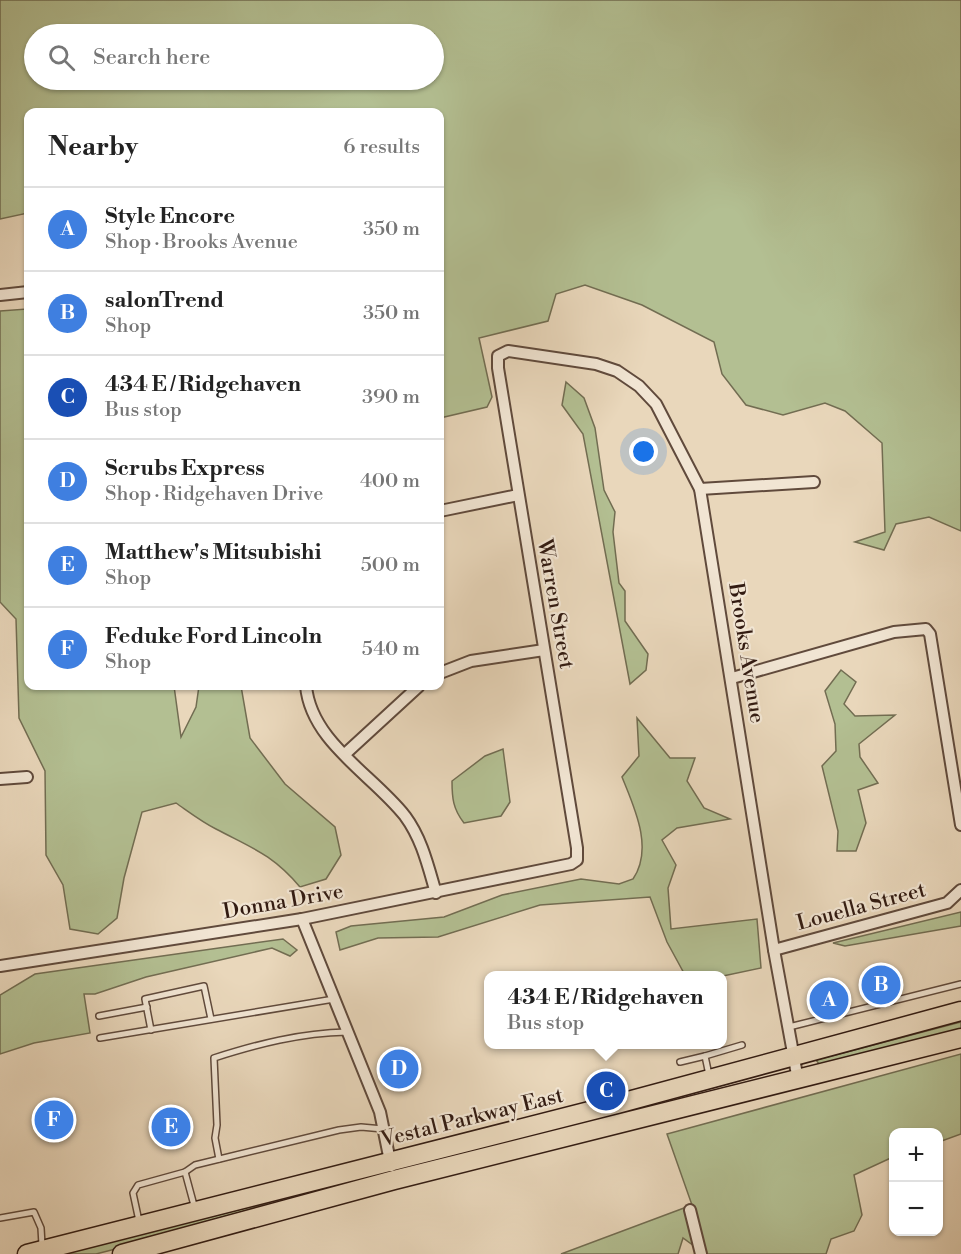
<!DOCTYPE html>
<html lang="en">
<head>
<meta charset="utf-8">
<style>
	:root { --surface:#fff; --page:#f2f2f2; --text:#222; --muted:#767676; --line:#e0e0e0; --accent:#0b8043 }
	body { margin:0; font-family:"Libre Bodoni",serif; background:var(--page); color:var(--text) }
	.controls { position:absolute; right:18px; bottom:18px; display:grid; overflow:hidden; border-radius:12px; box-shadow:0 2px 4px #0004 }
	.controls button { width:54px; height:54px; display:grid; place-items:center; padding:0; border:0; border-bottom:2px solid var(--line); background:var(--surface); color:var(--text); font:30px sans-serif }
	.you { position:absolute; left:644px; top:452px; width:21px; height:21px; margin:-15px; border:4px solid #fff; border-radius:50%; background:#1a73e8; box-shadow:0 0 0 9px #1a73e833 }
	.badge { display:grid; place-items:center; width:39px; height:39px; border-radius:50%; background:var(--accent); color:#fff; font-size:20px; font-weight:700 }
	.pin { position:absolute; translate:-50% -50%; border:3px solid #fff; box-shadow:0 2px 6px #0006 }
	.popup { position:absolute; left:484px; top:971px; width:243px; height:78px; box-sizing:border-box; display:grid; place-content:center; border-radius:12px; background:var(--surface); filter:drop-shadow(0 2px 4px #0005); font-size:20px; white-space:nowrap; color:var(--muted) }
	.popup b { font-size:22px; color:var(--text) }
	.popup::after { content:''; position:absolute; left:50%; top:100%; margin-left:-12px; border:12px solid transparent; border-top-color:var(--surface) }
	.list { margin:0; padding:0; list-style:none }
	h2 { display:flex; justify-content:space-between; align-items:center; height:78px; margin:0; padding:0 24px; font-size:26px }
	h2 small { font-size:20px; font-weight:400; color:var(--muted) }
	.list li { display:grid; grid-template-columns:39px 1fr auto; gap:18px; align-items:center; box-sizing:border-box; height:84px; padding:0 24px; border-top:2px solid var(--line) }
	.list b { display:block; font-size:22px; white-space:nowrap }
	.list p { margin:0; font-size:20px; white-space:nowrap; color:var(--muted) }
	.list em { font-size:20px; font-style:normal; color:var(--muted) }
	.icon { flex:none; width:33px; height:33px; fill:none; stroke:currentColor; stroke-width:2; stroke-linecap:round; stroke-linejoin:round }
	.map { position:relative; flex:none; width:961px; height:1254px; overflow:hidden }
	.search { position:absolute; background:var(--surface); box-shadow:0 2px 4px #0004; left:24px; top:24px; width:420px; height:66px; display:flex; align-items:center; gap:15px; box-sizing:border-box; padding:0 21px; border-radius:33px; color:var(--muted); font-size:22px }
	.panel { position:absolute; background:var(--surface); box-shadow:0 2px 4px #0004; left:24px; top:108px; width:420px; height:582px; border-radius:12px }
	.map>svg:first-child { display:block }
	.green { fill:#b3bf92; stroke:#726d52; stroke-width:1.5; fill-rule:evenodd }
	.lines { fill:none; stroke-linecap:round; stroke-linejoin:round }
	.service-casing { stroke:#604a3c; stroke-width:8 }
	.minor-casing { stroke:#604a3c; stroke-width:14 }
	.primary-casing { stroke:#321b12; stroke-width:21 }
	.service { stroke:#f1e5d3; stroke-width:5 }
	.minor { stroke:#f1e5d3; stroke-width:10 }
	.primary { stroke:#e9d7bb; stroke-width:18 }
	.labels { text-anchor:middle; stroke-width:4.5; stroke-linejoin:round; paint-order:stroke }
	.street-label { font-size:21px; fill:#321b12; stroke:#f1e5d3 }
</style>
</head>
<body>
<div class="map">
<svg width="961" height="1254" viewBox="0 0 961 1254">
	<rect width="100%" height="100%" fill="#e9d7bb"/>
	<filter id="stains"><feTurbulence type="fractalNoise" baseFrequency=".00333" numOctaves="4"/><feColorMatrix values="0 0 0 0 .2 0 0 0 0 .09 0 0 0 0 .02 0 0 0 .5 -.17"/></filter>
	<radialGradient id="worn" r=".72"><stop offset=".6" stop-color="#630" stop-opacity="0"/><stop offset="1" stop-color="#630" stop-opacity=".3"/></radialGradient>
	<g class="green">
		<path d="M0,0H961V531L929,517L896,524L884,550L855,542L885,532L882,443L845,411L825,403L783,415L746,405L722,374L714,342L642,305L585,285L556,294L548,321L479,338L492,397L487,407L440,418V112H28V213L0,219ZM34,34H434V80H34Z"/>
		<path d="M27,309L28,686H174L181,737L196,707L199,686H241L250,738L285,784L335,827L341,855L326,879L300,887C272,854 252,848 216,829C202,822 189,812 176,803L142,812L124,878L117,918L98,934L70,929L63,885L46,855L45,771L19,718L16,619L0,602V311Z"/>
		<path d="M566,382L584,398L595,428L604,490L615,512L613,532L619,583L625,591V621L648,654L646,670L630,684L583,434L562,405Z"/>
		<path d="M841,670L856,682L844,704L855,716L895,715L859,744L860,757L878,783L858,790L866,823L856,851H837L838,831L822,766L836,751L835,724L825,691Z"/>
		<path d="M637,718L670,758H695L687,781L704,808L730,819L677,828L662,840L676,865L668,888L671,929L757,919L761,968L723,976L685,975L667,942L650,897L540,905L438,937L378,938L340,950L336,932L351,926L444,917L502,895L581,879L619,884L633,879C654,848 634,807 622,777L639,756Z"/>
		<path d="M503,749L510,802L501,816L464,823C453,809 452,798 452,781L485,756Z"/>
		<path d="M961,912V926L845,946L833,943Z"/>
		<path d="M283,939L297,950L290,956L272,948L146,977L95,994H84L90,1033L34,1043L0,1054V995L35,974Z"/>
		<path d="M961,1022V1031L829,1065L819,1064L816,1060Z"/>
		<path d="M961,1054V1134L939,1142L938,1132H894L893,1157L854,1175L862,1215L854,1231L831,1239L826,1254H705L683,1238L678,1254H561L692,1205L667,1134Z"/>
		<path d="M369,1178L271,1202L178,1233L96,1254H56Z"/>
	</g>
	<g class="lines">
		<g class="service-casing">
			<g id="service">
				<path d="M99,1016L147,1007"/>
				<path d="M789,1027L961,984"/>
				<path d="M151,1030L145,999L204,986L211,1019"/>
				<path d="M100,1038L334,999"/>
				<path d="M680,1062L705,1056"/>
				<path d="M709,1075L705,1056L742,1045"/>
				<path d="M219,1159L215,1138L217,1125L214,1058C258,1044 300,1033 347,1032"/>
				<path d="M185,1172L195,1209"/>
				<path d="M0,1218L34,1212L41,1228L42,1245"/>
				<path d="M139,1221L133,1193L138,1185L185,1172L195,1165L339,1130L361,1127L383,1129"/>
			</g>
		</g>
		<g class="minor-casing">
			<g id="minor">
				<path d="M0,295L28,292"/>
				<path d="M700,489L814,482"/>
				<path d="M440,511L518,495"/>
				<path d="M440,673L471,661L544,650"/>
				<path d="M732,678L894,632L926,629L930,634L961,825"/>
				<path d="M306,686C311,742 373,775 405,816C422,839 428,866 436,893"/>
				<path d="M345,754L419,686"/>
				<path d="M0,779L27,777"/>
				<path d="M302,919L380,1112L391,1166"/>
				<path d="M774,950L947,903L961,890"/>
				<path d="M0,966L302,919L571,864L577,860V848L498,368V356L508,351L596,364L617,371L639,386L656,404L700,489L774,950L798,1080"/>
				<path d="M690,1210L701,1254"/>
			</g>
		</g>
		<g class="primary-casing">
			<g id="primary">
				<path d="M27,1254L617,1104L961,1011"/>
				<path d="M122,1254L394,1180L961,1038"/>
			</g>
		</g>
		<use href="#service" class="service"/>
		<use href="#minor" class="minor"/>
		<use href="#primary" class="primary"/>
	</g>
	<g class="labels">
		<g class="street-label">
			<text transform="translate(556 604) rotate(80)" y="7">Warren Street</text>
			<text transform="translate(747 653) rotate(81)" y="7">Brooks Avenue</text>
			<text transform="translate(283 901) rotate(-10)" y="7">Donna Drive</text>
			<text transform="translate(861 906) rotate(-15)" y="7">Louella Street</text>
			<text transform="translate(472 1117) rotate(-14)" y="7">Vestal Parkway East</text>
		</g>
	</g>
	<rect width="100%" height="100%" filter="url(#stains)"/>
	<rect width="100%" height="100%" fill="url(#worn)"/>
</svg>
<div class="controls">
<button>+</button>
<button>−</button>
</div>
<div class="you"></div>
<div class="pin badge" style="left:829px;top:1000px;background:#3f7fe0">A</div>
<div class="pin badge" style="left:881px;top:985px;background:#3f7fe0">B</div>
<div class="pin badge" style="left:606px;top:1091px;background:#1a4fb4">C</div>
<div class="popup"><b>434 E / Ridgehaven</b>Bus stop</div>
<div class="pin badge" style="left:399px;top:1069px;background:#3f7fe0">D</div>
<div class="pin badge" style="left:171px;top:1127px;background:#3f7fe0">E</div>
<div class="pin badge" style="left:54px;top:1120px;background:#3f7fe0">F</div>
<div class="search"><svg class="icon" aria-label="search" viewBox="0 0 24 24"><circle cx="10" cy="10" r="6"/><path d="M15 15l6 6"/></svg>Search here</div>
<section class="panel">
<h2>Nearby<small>6 results</small></h2>
<ul class="list">
<li><span class="badge" style="background:#3f7fe0">A</span><div><b>Style Encore</b><p>Shop · Brooks Avenue</p></div><em>350 m</em></li>
<li><span class="badge" style="background:#3f7fe0">B</span><div><b>salonTrend</b><p>Shop</p></div><em>350 m</em></li>
<li><span class="badge" style="background:#1a4fb4">C</span><div><b>434 E / Ridgehaven</b><p>Bus stop</p></div><em>390 m</em></li>
<li><span class="badge" style="background:#3f7fe0">D</span><div><b>Scrubs Express</b><p>Shop · Ridgehaven Drive</p></div><em>400 m</em></li>
<li><span class="badge" style="background:#3f7fe0">E</span><div><b>Matthew's Mitsubishi</b><p>Shop</p></div><em>500 m</em></li>
<li><span class="badge" style="background:#3f7fe0">F</span><div><b>Feduke Ford Lincoln</b><p>Shop</p></div><em>540 m</em></li>
</ul>
</section>
</div>
</body>
</html>
